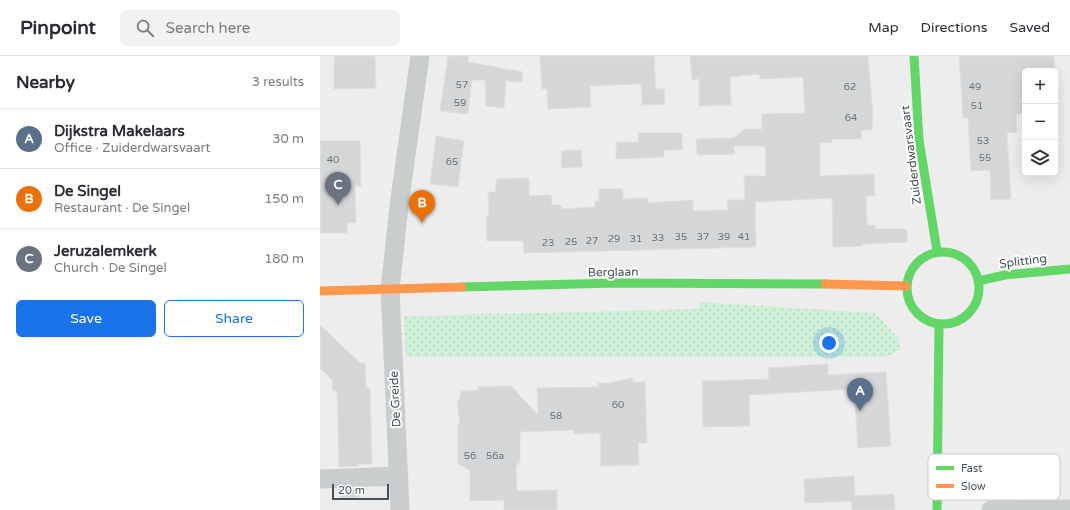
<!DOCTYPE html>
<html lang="en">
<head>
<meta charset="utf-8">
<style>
	:root { --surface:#fff; --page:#f2f2f3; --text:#2b2b33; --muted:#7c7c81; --line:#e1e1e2; --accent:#1a73e8 }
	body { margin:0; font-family:"Varela Round",sans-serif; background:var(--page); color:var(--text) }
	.controls { position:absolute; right:12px; top:12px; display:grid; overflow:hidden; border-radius:6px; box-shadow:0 4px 16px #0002 }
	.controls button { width:36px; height:36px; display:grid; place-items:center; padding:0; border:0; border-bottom:1px solid var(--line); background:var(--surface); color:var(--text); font:20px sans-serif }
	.scale { position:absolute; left:12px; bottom:10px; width:57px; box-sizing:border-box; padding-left:4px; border:2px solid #43525a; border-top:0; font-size:11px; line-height:14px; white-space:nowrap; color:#43525a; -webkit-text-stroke:3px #fff; paint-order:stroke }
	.you { position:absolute; left:509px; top:287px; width:14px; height:14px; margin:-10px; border:3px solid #fff; border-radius:50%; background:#1a73e8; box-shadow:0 0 0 6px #1a73e833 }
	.badge { display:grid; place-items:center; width:26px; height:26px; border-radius:50%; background:var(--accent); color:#fff; font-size:13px; font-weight:700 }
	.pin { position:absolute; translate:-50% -33px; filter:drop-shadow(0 1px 2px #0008) }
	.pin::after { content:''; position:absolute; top:21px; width:14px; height:12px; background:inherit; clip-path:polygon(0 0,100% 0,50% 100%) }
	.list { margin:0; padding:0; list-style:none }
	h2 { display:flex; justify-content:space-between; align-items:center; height:52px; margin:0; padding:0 16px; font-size:17px }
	h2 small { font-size:13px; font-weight:400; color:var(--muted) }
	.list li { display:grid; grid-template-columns:26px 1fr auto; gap:12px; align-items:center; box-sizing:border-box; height:60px; padding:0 16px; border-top:1px solid var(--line) }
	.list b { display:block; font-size:15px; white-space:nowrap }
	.list p { margin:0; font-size:13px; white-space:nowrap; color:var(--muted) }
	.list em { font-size:13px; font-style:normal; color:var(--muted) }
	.actions { display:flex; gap:8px; padding:12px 16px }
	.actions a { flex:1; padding:9px 0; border:1px solid var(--accent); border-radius:6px; text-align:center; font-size:14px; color:var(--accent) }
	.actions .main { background:var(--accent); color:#fff }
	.icon { flex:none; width:22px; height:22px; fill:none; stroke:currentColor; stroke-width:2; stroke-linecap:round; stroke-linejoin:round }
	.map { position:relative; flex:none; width:750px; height:454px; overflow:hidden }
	header { display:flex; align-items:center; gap:24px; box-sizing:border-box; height:56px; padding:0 20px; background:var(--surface); border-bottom:1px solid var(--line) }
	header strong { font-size:19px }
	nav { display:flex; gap:22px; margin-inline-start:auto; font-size:14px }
	.search { width:280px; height:36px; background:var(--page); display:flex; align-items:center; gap:10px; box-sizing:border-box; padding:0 14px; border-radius:6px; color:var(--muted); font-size:15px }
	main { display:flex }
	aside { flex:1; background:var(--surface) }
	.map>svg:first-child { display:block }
	.green { fill:url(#green-dots) }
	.building { fill:#d5d6d7; stroke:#dfdfe0 }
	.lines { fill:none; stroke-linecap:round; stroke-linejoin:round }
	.street { stroke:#c9cdce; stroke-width:19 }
	.fast { stroke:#63d668; stroke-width:9 }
	.slow { stroke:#ff974d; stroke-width:9 }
	.labels { text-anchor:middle; stroke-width:4; stroke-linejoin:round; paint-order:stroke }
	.number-label { font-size:10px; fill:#69747a }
	.street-label { font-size:12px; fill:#43525a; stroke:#fff }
	.key { fill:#fff; stroke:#c7cbce; stroke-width:1 }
	.key-label { font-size:11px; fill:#43525a }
</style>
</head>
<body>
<header>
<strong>Pinpoint</strong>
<div class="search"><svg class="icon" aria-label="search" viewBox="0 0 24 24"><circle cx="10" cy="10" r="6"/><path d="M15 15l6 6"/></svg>Search here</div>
<nav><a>Map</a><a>Directions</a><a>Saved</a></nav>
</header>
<main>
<aside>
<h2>Nearby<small>3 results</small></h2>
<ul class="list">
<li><span class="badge" style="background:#5c6f8a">A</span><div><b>Dijkstra Makelaars</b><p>Office · Zuiderdwarsvaart</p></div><em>30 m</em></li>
<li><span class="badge" style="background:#e8710a">B</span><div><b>De Singel</b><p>Restaurant · De Singel</p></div><em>150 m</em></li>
<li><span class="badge" style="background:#6b7280">C</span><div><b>Jeruzalemkerk</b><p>Church · De Singel</p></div><em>180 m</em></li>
</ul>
<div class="actions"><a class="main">Save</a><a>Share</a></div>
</aside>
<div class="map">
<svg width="750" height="454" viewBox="0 0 750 454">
	<defs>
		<pattern id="green-dots" width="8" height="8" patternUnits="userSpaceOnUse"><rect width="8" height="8" fill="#cfefd8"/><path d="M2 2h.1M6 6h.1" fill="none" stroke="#b3cfbc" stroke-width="1.8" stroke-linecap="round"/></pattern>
	</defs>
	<rect width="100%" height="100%" fill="#eeeded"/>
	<path class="green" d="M379,246L555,257L578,282L581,293L567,301H86L84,261L82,259L92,260L379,253Z"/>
	<g class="building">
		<path d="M14,0H55L56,32L14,33Z"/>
		<path d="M128,0H149L148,6L203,16L202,26L186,25L184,52L166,50L165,24H152L148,58L120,55Z"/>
		<path d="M220,0H334L336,33H344L345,48L322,49L321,28H317L270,30L271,51L228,53L227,33H222Z"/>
		<path d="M370,0H548L553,58L552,74H542L541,83H512V86L500,87V120L554,118L555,140H546L547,169H555V173H587V186L542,188V190L513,191L512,142L435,146L436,191L204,197L203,185H167L166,160H169L168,136H175L177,123L209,122V140L231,139L232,149H241L242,153L275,151V145H279V133H303V143L328,142V147L373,144V155L408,154L407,144H425L424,120H446L445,90H414L415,98L377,99L376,83L414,82L425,73H442V58L485,57L483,21L440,23L439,18L410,21L411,49L379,50V23L372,24Z"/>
		<path d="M639,0H734L735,15H705V58H696L697,76L687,77L691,143L671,144L670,114L651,115L648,62H643Z"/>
		<path d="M318,77H362V94H344V101L296,103V86H318Z"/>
		<path d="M116,80L144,85L138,131L110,128Z"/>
		<path d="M0,85H40L41,130H35L36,167H27V177H0Z"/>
		<path d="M261,94L262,111L242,112L241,95Z"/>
		<path d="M0,269L40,307H45L46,332H50L52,408H39V410L19,411L17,335H13L12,324L0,312Z"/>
		<path d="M508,308V319L566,316L571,390L538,392L534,333L429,339L430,370L383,371L382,325L449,323L448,312Z"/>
		<path d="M312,322L313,326H325L327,387H318L319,409L281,410L280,377L254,378V374L200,376V405L196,411L197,435L237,434V454H184V444L150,445V414L138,408V369H140L137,346L141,340V335L158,334V331L191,330L218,359L217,332L279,331L278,327H289Z"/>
		<path d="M534,420L535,440L574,438L575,454H532L531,445L485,447L484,423Z"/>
		<path d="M19,433H39V442H20Z"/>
	</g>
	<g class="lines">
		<g class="street">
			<path d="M0,423L79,420"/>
			<path d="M80,454L70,233L80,142L100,0"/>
			<path d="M671,454L750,453"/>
		</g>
		<g class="fast">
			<path d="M594,0L599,84L617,195"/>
			<circle cx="623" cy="232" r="36"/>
			<path d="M658,225L685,219L750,213"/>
			<path d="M142,231L297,227L505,228"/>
			<path d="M617,454L619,268"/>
		</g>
		<g class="slow">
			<path d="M505,228L586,230"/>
			<path d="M0,235L142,231"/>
		</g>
	</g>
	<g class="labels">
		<g class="number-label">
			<text x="142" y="32">57</text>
			<text x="530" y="34">62</text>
			<text x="655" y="34">49</text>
			<text x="140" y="50">59</text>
			<text x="657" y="53">51</text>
			<text x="531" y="65">64</text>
			<text x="663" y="88">53</text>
			<text x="665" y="105">55</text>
			<text x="13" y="107">40</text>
			<text x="132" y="109">65</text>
			<text x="361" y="184">35</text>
			<text x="383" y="184">37</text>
			<text x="404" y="184">39</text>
			<text x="424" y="184">41</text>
			<text x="338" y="185">33</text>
			<text x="294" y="186">29</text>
			<text x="316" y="186">31</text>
			<text x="272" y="188">27</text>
			<text x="251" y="189">25</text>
			<text x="228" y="190">23</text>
			<text x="298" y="352">60</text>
			<text x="236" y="363">58</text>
			<text x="150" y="403">56</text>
			<text x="175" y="403">56a</text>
		</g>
		<g class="street-label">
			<text transform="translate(591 99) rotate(-97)" y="4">Zuiderdwarsvaart</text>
			<text transform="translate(703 205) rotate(-7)" y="4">Splitting</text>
			<text transform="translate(293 216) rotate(-1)" y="4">Berglaan</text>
			<text transform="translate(75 343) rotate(-93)" y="4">De Greide</text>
		</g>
	</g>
	<rect x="608" y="398" width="132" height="46" rx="6" class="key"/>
	<rect x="616" y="410" width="18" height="4" fill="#63d668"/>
	<rect x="616" y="428" width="18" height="4" fill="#ff974d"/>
	<g class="key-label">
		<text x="641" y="416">Fast</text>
		<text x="641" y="434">Slow</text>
	</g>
</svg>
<div class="controls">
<button>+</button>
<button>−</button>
<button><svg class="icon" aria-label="layers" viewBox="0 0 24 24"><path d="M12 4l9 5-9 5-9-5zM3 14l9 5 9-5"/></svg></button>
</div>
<div class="scale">20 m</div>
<div class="you"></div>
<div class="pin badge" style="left:540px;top:355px;background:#5c6f8a">A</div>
<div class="pin badge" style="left:102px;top:167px;background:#e8710a">B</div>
<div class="pin badge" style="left:18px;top:149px;background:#6b7280">C</div>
</div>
</main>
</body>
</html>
